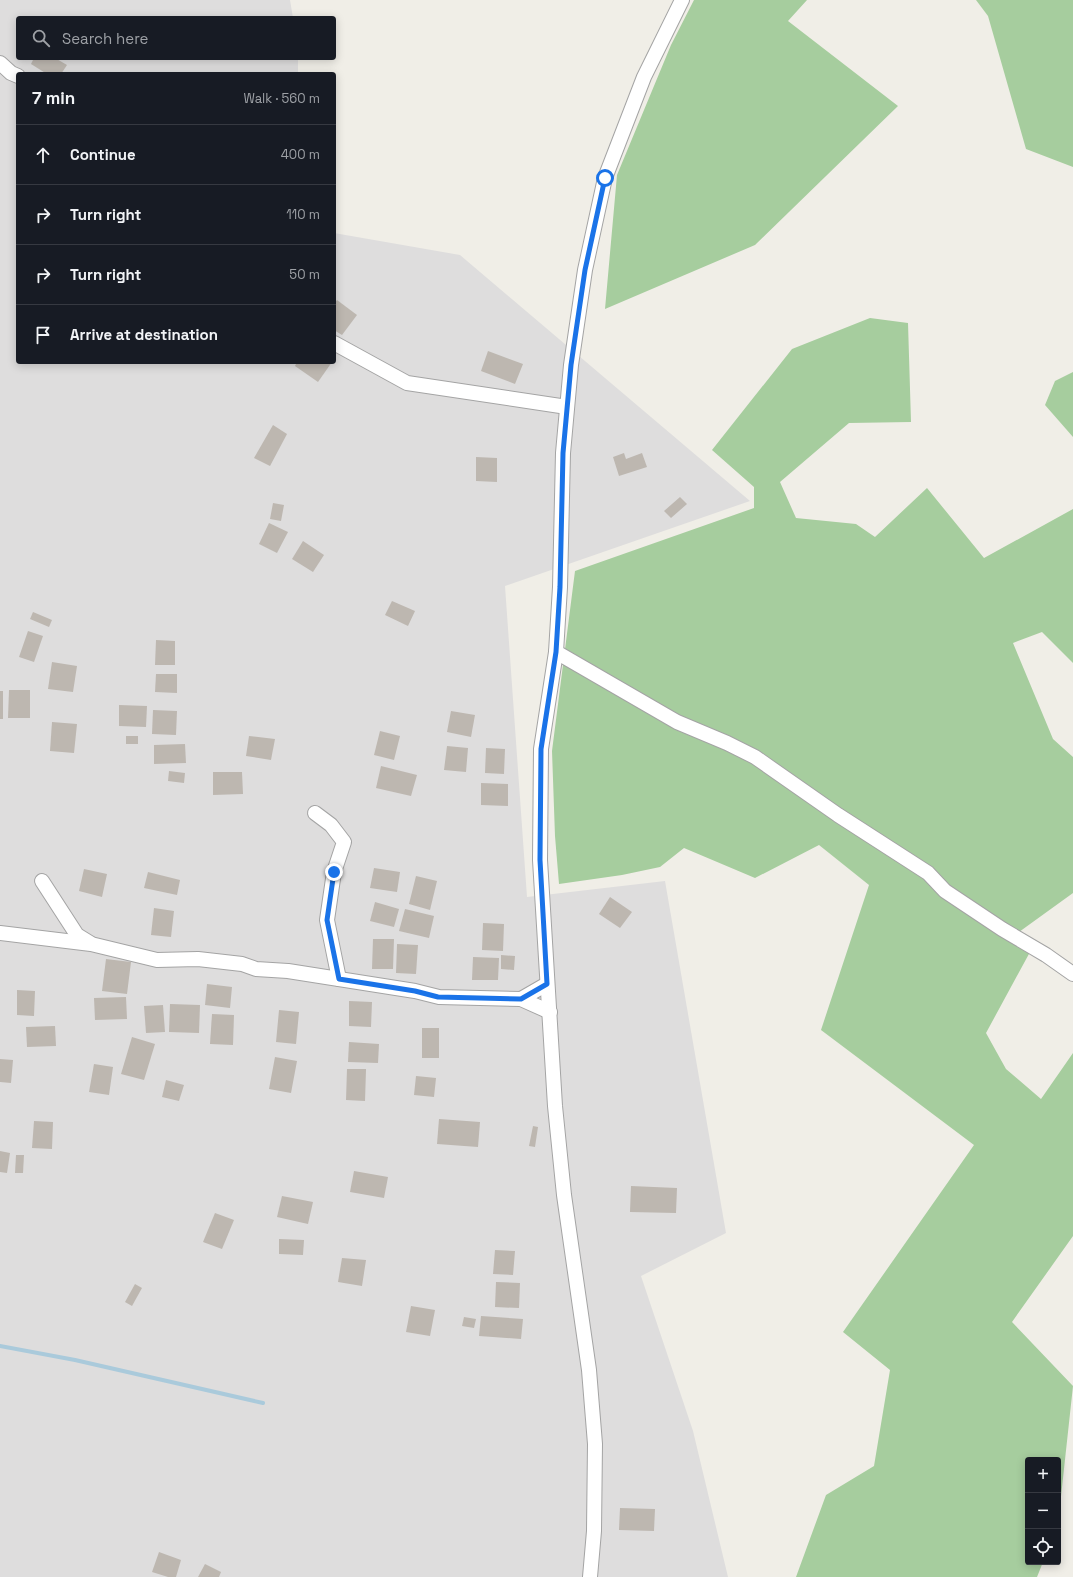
<!DOCTYPE html>
<html lang="en">
<head>
<meta charset="utf-8">
<style>
	:root { --surface:#171b24; --page:#20242c; --text:#f1f3f6; --muted:#9ea1a6; --line:#363941 }
	body { margin:0; font-family:"Space Grotesk",sans-serif; background:var(--page); color:var(--text) }
	.controls { position:absolute; right:12px; bottom:12px; display:grid; overflow:hidden; border-radius:4px; box-shadow:0 2px 10px #0003 }
	.controls button { width:36px; height:36px; display:grid; place-items:center; padding:0; border:0; border-bottom:1px solid var(--line); background:var(--surface); color:var(--text); font:20px sans-serif }
	.stop { position:absolute; width:12px; height:12px; margin:-9px; border:3px solid #1a73e8; border-radius:50%; background:#fff }
	.stop.end { background:#1a73e8; border-color:#fff; box-shadow:0 1px 4px #0008 }
	.list { margin:0; padding:0; list-style:none }
	h2 { display:flex; justify-content:space-between; align-items:center; height:52px; margin:0; padding:0 16px; font-size:17px }
	h2 small { font-size:13px; font-weight:400; color:var(--muted) }
	.list li { display:grid; grid-template-columns:26px 1fr auto; gap:12px; align-items:center; box-sizing:border-box; height:60px; padding:0 16px; border-top:1px solid var(--line) }
	.list b { display:block; font-size:15px; white-space:nowrap }
	.list em { font-size:13px; font-style:normal; color:var(--muted) }
	.icon { flex:none; width:22px; height:22px; fill:none; stroke:currentColor; stroke-width:2; stroke-linecap:round; stroke-linejoin:round }
	.map { position:relative; flex:none; width:1073px; height:1577px; overflow:hidden }
	.search { position:absolute; background:var(--surface); box-shadow:0 2px 10px #0003; left:16px; top:16px; width:320px; height:44px; display:flex; align-items:center; gap:10px; box-sizing:border-box; padding:0 14px; border-radius:4px; color:var(--muted); font-size:15px }
	.panel { position:absolute; background:var(--surface); box-shadow:0 2px 10px #0003; left:16px; top:72px; width:320px; height:292px; border-radius:4px }
	.map>svg:first-child { display:block }
	.residential { fill:#dedddd }
	.forest { fill:#a6cd9e }
	.lines { fill:none; stroke-linecap:round; stroke-linejoin:round }
	.stream { stroke:#aacadb; stroke-width:4 }
	.building { fill:#bdb7b0 }
	.minor-casing { stroke:#a4a4a4; stroke-width:16 }
	.minor { stroke:#fff; stroke-width:14 }
	.route { stroke:#1a73e8; stroke-width:5 }
</style>
</head>
<body>
<div class="map">
<svg width="1073" height="1577" viewBox="0 0 1073 1577">
	<rect width="100%" height="100%" fill="#f0eee7"/>
	<path class="residential" d="M0,0H290L293,18H18V58H298V74H18V362H334V233L460,255L750,501L505,586L527,897L665,881L726,1233L641,1276L693,1431L728,1577H0Z"/>
	<g class="forest">
		<path d="M694,0H807L788,21L898,106L755,245L605,309L617,175L671,45Z"/>
		<path d="M976,0H1073V167L1026,149L988,16Z"/>
		<path d="M870,318L908,323L911,422L849,423L780,482L796,518L856,524L875,537L927,488L984,558L1073,509V663L1042,632L1013,643L1053,739L1073,757V893L1019,932L1030,952L986,1033L1006,1069L1041,1099L1073,1053V1236L1012,1322L1073,1386L1058,1524V1460H1028V1562H1043L1037,1577H796L826,1495L874,1466L890,1370L843,1332L974,1145L821,1030L869,885L819,845L755,878L684,848L660,867L622,875L559,884L555,836L552,751L575,571L754,508V487L712,450L792,349Z"/>
		<path d="M1073,372V437L1045,405L1055,381Z"/>
	</g>
	<g class="lines">
		<path class="stream" d="M0,1346L75,1360L263,1403"/>
	</g>
	<g class="building">
		<path d="M34,58H55L67,65L61,74H47L31,64Z"/>
		<path d="M337,300L357,315L342,335L334,330V304Z"/>
		<path d="M488,351L523,364L515,384L481,371Z"/>
		<path d="M297,362H332L318,382L295,366Z"/>
		<path d="M273,425L287,434L270,466L254,458Z"/>
		<path d="M624,453L626,459L642,453L647,467L619,476L613,457Z"/>
		<path d="M476,457L497,458V482L476,481Z"/>
		<path d="M680,497L687,504L671,518L664,511Z"/>
		<path d="M273,503L284,505L281,521L270,519Z"/>
		<path d="M269,523L288,532L277,553L259,544Z"/>
		<path d="M303,541L324,555L313,572L292,559Z"/>
		<path d="M392,601L415,611L408,626L385,615Z"/>
		<path d="M33,612L52,620L49,627L30,619Z"/>
		<path d="M28,631L43,636L34,662L19,657Z"/>
		<path d="M156,640L175,641V665H155Z"/>
		<path d="M52,662L77,666L73,692L48,689Z"/>
		<path d="M156,674H177V693L155,692Z"/>
		<path d="M9,690H30V718H8Z"/>
		<rect x="0" y="691" width="3" height="28"/>
		<path d="M119,705L147,706L146,727L119,726Z"/>
		<path d="M153,710L177,711L176,735L152,734Z"/>
		<path d="M451,711L475,715L471,737L447,732Z"/>
		<path d="M52,722L77,724L74,753L50,751Z"/>
		<path d="M380,731L400,736L394,760L374,755Z"/>
		<rect x="126" y="736" width="12" height="8"/>
		<path d="M249,736L275,739L271,760L246,756Z"/>
		<path d="M185,744L186,763L154,764V745Z"/>
		<path d="M447,746L468,748L466,772L444,770Z"/>
		<path d="M486,748L505,749L504,774L485,773Z"/>
		<path d="M381,766L417,775L411,796L376,788Z"/>
		<path d="M169,771L185,773L184,783L168,781Z"/>
		<path d="M213,772H242L243,794L213,795Z"/>
		<path d="M481,783L508,784V806L481,805Z"/>
		<path d="M374,868L400,872L397,892L370,888Z"/>
		<path d="M84,869L107,874L102,897L79,891Z"/>
		<path d="M148,872L180,880L177,895L144,888Z"/>
		<path d="M416,876L437,881L430,910L409,904Z"/>
		<path d="M610,897L632,912L620,928L599,914Z"/>
		<path d="M375,902L399,909L394,927L370,921Z"/>
		<path d="M154,908L174,911L171,937L151,935Z"/>
		<path d="M405,909L434,916L429,938L399,931Z"/>
		<path d="M483,923L504,924L503,951L482,950Z"/>
		<path d="M373,939H394L393,969H372Z"/>
		<path d="M397,944L418,945L416,974L396,973Z"/>
		<path d="M501,955L515,956L514,970L501,969Z"/>
		<path d="M473,957L499,958L498,980H472Z"/>
		<path d="M106,959L131,962L127,994L102,991Z"/>
		<path d="M207,984L232,987L230,1008L205,1005Z"/>
		<path d="M17,990L35,991L34,1016L17,1015Z"/>
		<path d="M126,997L127,1019L95,1020L94,998Z"/>
		<path d="M349,1001L372,1002L371,1027L349,1026Z"/>
		<path d="M170,1004L200,1005L199,1033L169,1032Z"/>
		<path d="M163,1005L165,1032L146,1033L144,1006Z"/>
		<path d="M279,1010L299,1012L296,1044L276,1042Z"/>
		<path d="M212,1014L234,1015L233,1045L210,1044Z"/>
		<path d="M55,1026L56,1046L27,1047L26,1027Z"/>
		<rect x="422" y="1028" width="17" height="30"/>
		<path d="M132,1037L155,1044L144,1080L121,1074Z"/>
		<path d="M349,1042L379,1044L378,1063L348,1062Z"/>
		<path d="M275,1057L297,1061L291,1093L269,1089Z"/>
		<path d="M0,1059L13,1060L11,1083L0,1082Z"/>
		<path d="M94,1064L113,1067L109,1095L89,1092Z"/>
		<path d="M347,1069H366L365,1101L346,1100Z"/>
		<path d="M416,1076L436,1078L434,1097L414,1095Z"/>
		<path d="M166,1080L184,1085L179,1101L162,1097Z"/>
		<path d="M439,1119L480,1122L478,1147L437,1144Z"/>
		<path d="M34,1121L53,1122L52,1149L32,1148Z"/>
		<path d="M533,1126L538,1127L535,1147L529,1146Z"/>
		<path d="M0,1151L10,1153L7,1173L0,1172Z"/>
		<path d="M16,1155H24L23,1173H15Z"/>
		<path d="M354,1171L388,1177L384,1198L350,1192Z"/>
		<path d="M631,1186L677,1188L676,1213L630,1212Z"/>
		<path d="M282,1196L313,1202L308,1224L277,1217Z"/>
		<path d="M215,1213L234,1220L222,1249L203,1242Z"/>
		<path d="M279,1239L304,1240L303,1255L279,1254Z"/>
		<path d="M495,1250L515,1251L513,1275L493,1274Z"/>
		<path d="M342,1258L366,1260L362,1286L338,1282Z"/>
		<path d="M496,1282L520,1283L519,1308L495,1307Z"/>
		<path d="M135,1284L142,1288L132,1306L125,1302Z"/>
		<path d="M411,1306L435,1310L430,1336L406,1332Z"/>
		<path d="M481,1316L523,1319L521,1339L479,1336Z"/>
		<path d="M464,1317L476,1319L474,1328L462,1326Z"/>
		<path d="M620,1508L655,1509L654,1531L619,1530Z"/>
		<path d="M159,1552L181,1560L176,1577H168L152,1572Z"/>
		<path d="M205,1564L221,1572L219,1577H198Z"/>
	</g>
	<g class="lines">
		<g class="minor-casing">
			<g id="minor">
				<path d="M0,63L11,73L18,76"/>
				<path d="M334,343L407,383L567,407"/>
				<path d="M556,652L677,722L727,743L755,757L838,815L928,873L945,891L1002,929L1046,955L1073,974"/>
				<path d="M315,813L331,825L344,842L334,872L327,920L339,979"/>
				<path d="M42,881L77,935L90,943"/>
				<path d="M0,933L91,944L157,960L198,959L242,964L256,969L288,971L415,991L439,997L521,999L550,1012"/>
				<path d="M521,999L547,984"/>
				<path d="M590,1577L594,1531L595,1444L589,1370L564,1195L555,1106L540,860L541,749L556,652L560,587L563,453L571,365L585,270L605,178L644,77L682,0"/>
			</g>
		</g>
		<use href="#minor" class="minor"/>
	</g>
	<g class="lines">
		<path class="route" d="M334,872L327,920L339,979L415,991L438,997L521,999L547,984L540,860L541,749L556,652L560,587L563,453L571,365L585,270L605,178"/>
	</g>
</svg>
<div class="controls">
<button>+</button>
<button>−</button>
<button><svg class="icon" aria-label="locate" viewBox="0 0 24 24"><circle cx="12" cy="12" r="6"/><path d="M12 2v4M12 18v4M2 12h4M18 12h4"/></svg></button>
</div>
<div class="stop" style="left:605px;top:178px"></div>
<div class="stop end" style="left:334px;top:872px"></div>
<div class="search"><svg class="icon" aria-label="search" viewBox="0 0 24 24"><circle cx="10" cy="10" r="6"/><path d="M15 15l6 6"/></svg>Search here</div>
<section class="panel">
<h2>7 min<small>Walk · 560 m</small></h2>
<ul class="list">
<li><svg class="icon" aria-label="ahead" viewBox="0 0 24 24"><path d="M12 20V5M6 11l6-6 6 6"/></svg><div><b>Continue</b></div><em>400 m</em></li>
<li><svg class="icon" aria-label="right" viewBox="0 0 24 24"><path d="M7 20v-9h11M14 6l5 5-5 5"/></svg><div><b>Turn right</b></div><em>110 m</em></li>
<li><svg class="icon" aria-label="right" viewBox="0 0 24 24"><path d="M7 20v-9h11M14 6l5 5-5 5"/></svg><div><b>Turn right</b></div><em>50 m</em></li>
<li><svg class="icon" aria-label="arrive" viewBox="0 0 24 24"><path d="M6 21V4h12l-3 4 3 4H6"/></svg><div><b>Arrive at destination</b></div></li>
</ul>
</section>
</div>
</body>
</html>
